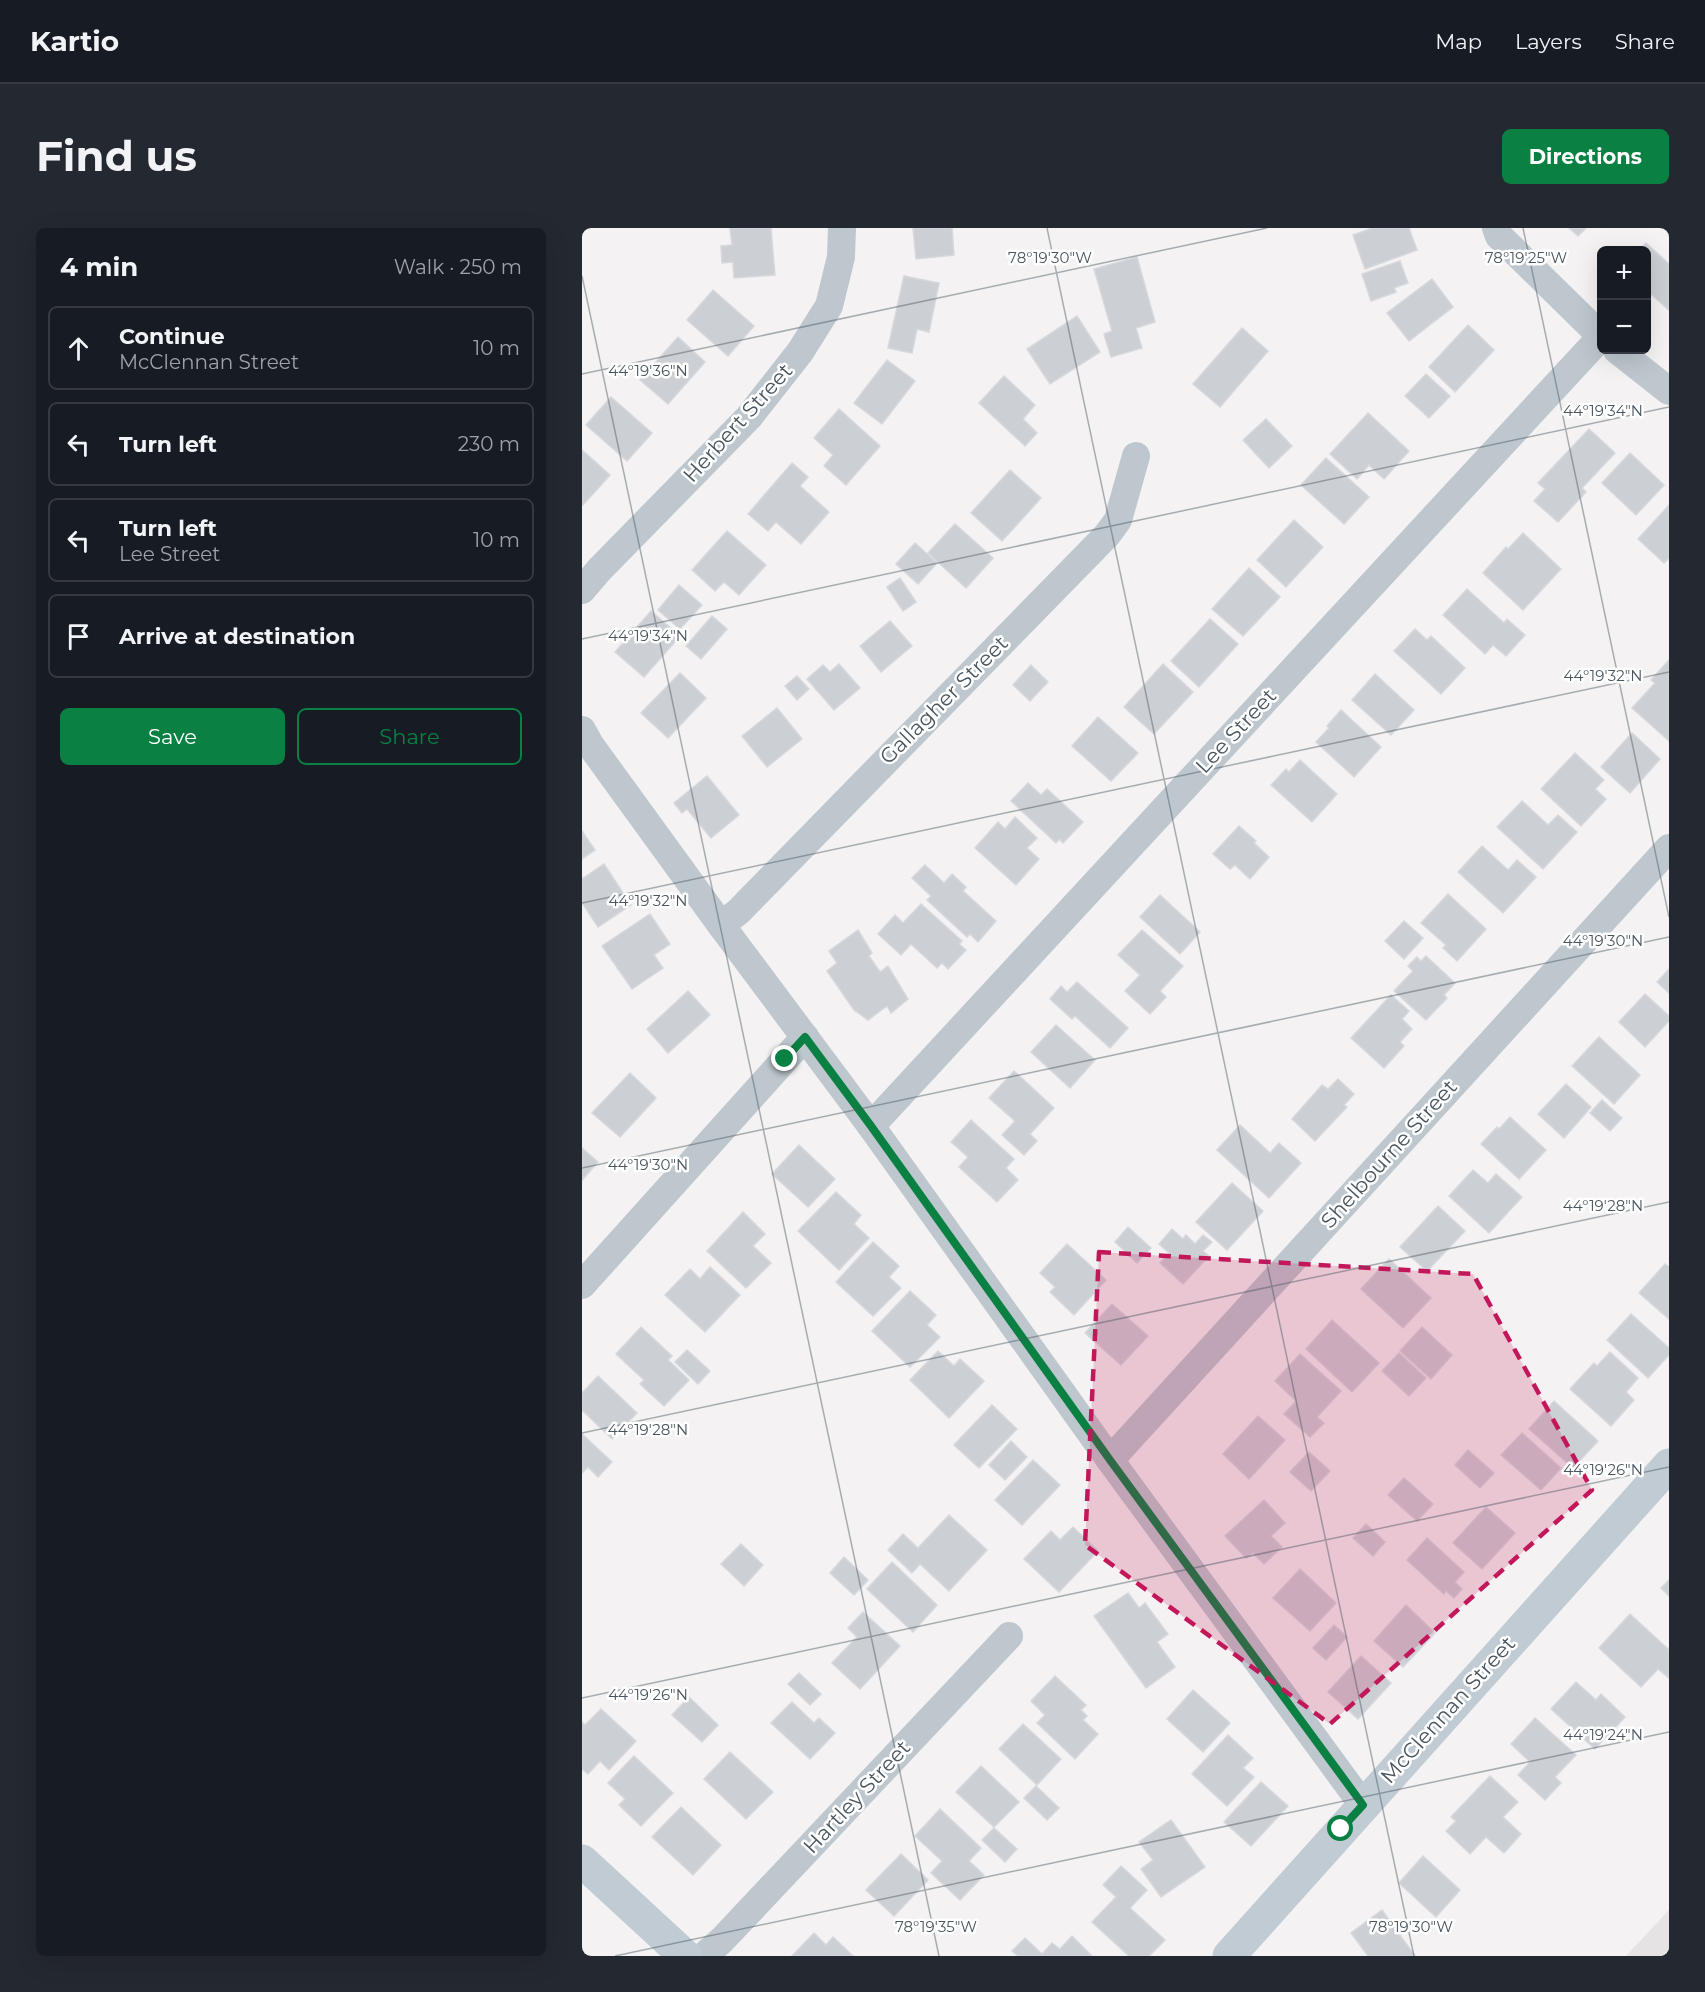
<!DOCTYPE html>
<html lang="en">
<head>
<meta charset="utf-8">
<style>
	:root { --surface:#171b24; --page:#242831; --text:#f1f3f6; --muted:#9ea1a6; --line:#363941; --accent:#0b8043 }
	body { margin:0; font-family:Montserrat,sans-serif; background:var(--page); color:var(--text) }
	.controls { position:absolute; right:18px; top:18px; display:grid; overflow:hidden; border-radius:9px; box-shadow:0 6px 24px #0002 }
	.controls button { width:54px; height:54px; display:grid; place-items:center; padding:0; border:0; border-bottom:2px solid var(--line); background:var(--surface); color:var(--text); font:30px sans-serif }
	.stop { position:absolute; width:18px; height:18px; margin:-14px; border:4px solid #0b8043; border-radius:50%; background:#fff }
	.stop.end { background:#0b8043; border-color:#fff; box-shadow:0 2px 6px #0008 }
	.list { margin:0; padding:0; list-style:none }
	h2 { display:flex; justify-content:space-between; align-items:center; height:78px; margin:0; padding:0 24px; font-size:26px }
	h2 small { font-size:20px; font-weight:400; color:var(--muted) }
	.list li { display:grid; grid-template-columns:39px 1fr auto; gap:18px; align-items:center; box-sizing:border-box; height:84px; margin:0 12px 12px; padding:0 12px; border:2px solid var(--line); border-radius:9px }
	.list b { display:block; font-size:22px; white-space:nowrap }
	.list p { margin:0; font-size:20px; white-space:nowrap; color:var(--muted) }
	.list em { font-size:20px; font-style:normal; color:var(--muted) }
	.actions { display:flex; gap:12px; padding:18px 24px }
	.actions a { flex:1; padding:14px 0; border:2px solid var(--accent); border-radius:9px; text-align:center; font-size:21px; color:var(--accent) }
	.actions .main { background:var(--accent); color:#fff }
	.icon { flex:none; width:33px; height:33px; fill:none; stroke:currentColor; stroke-width:2; stroke-linecap:round; stroke-linejoin:round }
	.map { position:relative; flex:none; width:1087px; height:1728px; overflow:hidden; border-radius:9px }
	header { display:flex; align-items:center; gap:36px; box-sizing:border-box; height:84px; padding:0 30px; background:var(--surface); border-bottom:2px solid var(--line) }
	header strong { font-size:28px }
	nav { display:flex; gap:33px; margin-inline-start:auto; font-size:21px }
	.intro { display:flex; align-items:center; justify-content:space-between; box-sizing:border-box; height:144px; padding:0 36px }
	h1 { margin:0; font-size:42px }
	.button { padding:15px 27px; border-radius:9px; background:var(--accent); color:#fff; font-size:21px; font-weight:700 }
	main { display:flex; gap:36px; padding:0 36px }
	aside { flex:1; background:var(--surface); border-radius:9px; box-shadow:0 6px 24px #0002 }
	.map>svg:first-child { display:block }
	.education { fill:#e5e3e4 }
	.building { fill:#cccfd4; stroke:#d6d8dd; stroke-width:1.5 }
	.lines { fill:none; stroke-linecap:round; stroke-linejoin:round }
	.street { stroke:#bec7ce; stroke-width:28 }
	.secondary { stroke:#c0cbd4; stroke-width:33 }
	.route { stroke:#0b8043; stroke-width:8 }
	.marked { fill:#c2185b; fill-opacity:0.2; stroke:#c2185b; stroke-width:4.5; stroke-dasharray:12 8; stroke-linejoin:round }
	.ticks { fill:none; stroke:#4a565f; stroke-width:1.5; stroke-opacity:0.45 }
	.labels { text-anchor:middle; stroke-width:5; stroke-linejoin:round; paint-order:stroke }
	.street-label { font-size:21px; fill:#4a565f; stroke:#fff }
	.ticks-label { font-size:15px; text-anchor:middle; fill:#4a565f; stroke:#fff; stroke-width:5; stroke-linejoin:round; paint-order:stroke }
</style>
</head>
<body>
<header>
<strong>Kartio</strong>
<nav><a>Map</a><a>Layers</a><a>Share</a></nav>
</header>
<div class="intro"><h1>Find us</h1><a class="button">Directions</a></div>
<main>
<aside>
<h2>4 min<small>Walk · 250 m</small></h2>
<ul class="list">
<li><svg class="icon" aria-label="ahead" viewBox="0 0 24 24"><path d="M12 20V5M6 11l6-6 6 6"/></svg><div><b>Continue</b><p>McClennan Street</p></div><em>10 m</em></li>
<li><svg class="icon" aria-label="left" viewBox="0 0 24 24"><path d="M17 20v-9H6M10 6l-5 5 5 5"/></svg><div><b>Turn left</b></div><em>230 m</em></li>
<li><svg class="icon" aria-label="left" viewBox="0 0 24 24"><path d="M17 20v-9H6M10 6l-5 5 5 5"/></svg><div><b>Turn left</b><p>Lee Street</p></div><em>10 m</em></li>
<li><svg class="icon" aria-label="arrive" viewBox="0 0 24 24"><path d="M6 21V4h12l-3 4 3 4H6"/></svg><div><b>Arrive at destination</b></div></li>
</ul>
<div class="actions"><a class="main">Save</a><a>Share</a></div>
</aside>
<div class="map">
<svg width="1087" height="1728" viewBox="0 0 1087 1728">
	<rect width="100%" height="100%" fill="#f4f2f2"/>
	<path class="education" d="M1087,1682V1728H1044Z"/>
	<g class="building">
		<path d="M148,0H189L193,47L152,50L151,34L140,35L139,18L150,17Z"/>
		<path d="M331,0H370L372,27L334,31Z"/>
		<path d="M791,0H827L835,22L783,41L771,7Z"/>
		<path d="M987,0H1004L996,8Z"/>
		<path d="M1064,15L1087,36V82L1064,62V22H1057Z"/>
		<path d="M555,29L573,94L554,100L560,120L529,129L522,106L530,103L512,41Z"/>
		<path d="M818,33L826,55L812,60L814,64L789,73L780,46Z"/>
		<path d="M322,48L357,55L347,104L335,101L330,125L306,120Z"/>
		<path d="M850,51L871,79L827,113L805,85Z"/>
		<path d="M131,62L172,98L146,128L105,92Z"/>
		<path d="M495,88L518,124L468,156L445,121Z"/>
		<path d="M886,97L912,122L873,164L847,139Z"/>
		<path d="M660,100L686,123L638,179L611,156Z"/>
		<path d="M96,109L123,134L86,176L58,152Z"/>
		<path d="M305,132L333,153L300,196L272,175Z"/>
		<path d="M844,146L868,168L847,190L823,168Z"/>
		<path d="M422,148L453,177L441,191L455,205L443,218L397,175Z"/>
		<path d="M29,169L70,205L45,233L4,197Z"/>
		<path d="M257,181L298,218L264,257L242,238L251,227L232,210Z"/>
		<path d="M786,185L827,223L802,251L787,237L775,251L748,226Z"/>
		<path d="M684,191L710,218L687,240L661,212Z"/>
		<path d="M1007,201L1033,225L1000,260L1004,264L976,294L952,273L963,261L956,255Z"/>
		<path d="M0,222L28,247L1,277L0,276Z"/>
		<path d="M1048,225L1082,257L1054,287L1020,255Z"/>
		<path d="M744,230L787,269L762,296L719,257Z"/>
		<path d="M210,235L226,249L218,258L247,284L219,316L194,294L186,303L166,286Z"/>
		<path d="M428,242L459,270L420,313L389,285Z"/>
		<path d="M1087,277V330L1082,335L1056,311Z"/>
		<path d="M712,292L741,319L704,359L675,332Z"/>
		<path d="M373,296L411,330L384,360L346,325Z"/>
		<path d="M145,303L184,337L157,367L142,354L133,363L110,342Z"/>
		<path d="M941,305L979,341L941,382L901,345L924,319L926,321Z"/>
		<path d="M333,315L355,335L336,356L314,336Z"/>
		<path d="M667,340L698,369L661,408L630,381Z"/>
		<path d="M318,350L334,374L321,383L305,359Z"/>
		<path d="M97,357L120,377L98,401L76,382Z"/>
		<path d="M885,361L922,395L925,391L943,407L924,428L911,417L903,426L861,387Z"/>
		<path d="M69,383L98,408L62,449L33,424Z"/>
		<path d="M130,388L145,401L119,431L104,418Z"/>
		<path d="M628,391L656,416L617,459L589,433Z"/>
		<path d="M308,393L330,418L299,444L278,418Z"/>
		<path d="M833,401L845,412L849,408L883,440L859,466L812,423Z"/>
		<path d="M1087,432V513L1050,480L1073,455L1069,452Z"/>
		<path d="M257,436L278,460L252,482L225,451L241,437L248,444Z"/>
		<path d="M581,436L611,464L572,506L542,479Z"/>
		<path d="M449,437L466,454L448,473L431,457Z"/>
		<path d="M98,445L124,470L86,510L59,485Z"/>
		<path d="M793,446L832,482L809,507L770,472Z"/>
		<path d="M215,448L227,461L215,472L203,458Z"/>
		<path d="M195,480L220,511L185,539L160,508Z"/>
		<path d="M759,482L799,519L772,549L734,514L747,500L745,498Z"/>
		<path d="M516,489L556,525L529,553L490,518Z"/>
		<path d="M1050,505L1078,531L1048,565L1019,539Z"/>
		<path d="M993,525L1022,552L1013,561L1024,571L999,598L959,561Z"/>
		<path d="M718,532L755,566L730,594L689,557L704,541L707,544Z"/>
		<path d="M125,548L157,587L129,610L105,581L100,585L92,575Z"/>
		<path d="M446,555L459,567L465,561L501,594L481,615L477,611L474,615L429,573Z"/>
		<path d="M940,573L966,597L976,587L995,604L961,641L915,599Z"/>
		<path d="M433,589L455,610L445,620L457,631L434,657L393,620L416,594L423,601Z"/>
		<path d="M657,598L674,613L672,615L687,629L668,651L653,637L648,641L631,626Z"/>
		<path d="M0,603L13,622L0,631Z"/>
		<path d="M900,618L926,642L935,632L954,649L921,685L876,644Z"/>
		<path d="M22,636L49,677L16,699L0,675V651Z"/>
		<path d="M343,637L362,655L370,646L384,659L381,663L414,693L396,714L388,706L385,709L345,672L349,668L330,650Z"/>
		<path d="M866,666L904,701L875,733L861,720L864,717L839,695Z"/>
		<path d="M578,667L618,704L598,726L558,689Z"/>
		<path d="M339,676L380,713L377,716L384,722L366,741L360,735L355,740L329,716L319,727L296,706L313,687L321,695Z"/>
		<path d="M68,686L88,716L72,727L81,740L50,761L20,718Z"/>
		<path d="M822,693L841,710L822,731L803,713Z"/>
		<path d="M276,702L290,725L287,728L298,744L306,738L326,771L309,785L305,778L286,792L272,782L245,743L255,735L247,723Z"/>
		<path d="M560,702L601,738L578,763L584,769L568,786L543,763L558,747L536,727Z"/>
		<path d="M844,728L873,755L862,767L865,770L844,792L812,763L831,743L826,738L835,729L839,733Z"/>
		<path d="M1087,741V765L1075,754Z"/>
		<path d="M495,754L546,800L528,820L493,788L490,791L468,771L479,758L485,764Z"/>
		<path d="M106,763L128,787L86,825L65,801Z"/>
		<path d="M1063,766L1087,788V793L1063,819L1037,794Z"/>
		<path d="M809,767L827,783L820,791L830,801L818,814L822,818L802,840L769,810Z"/>
		<path d="M474,797L513,832L488,860L449,824Z"/>
		<path d="M1017,809L1058,847L1032,876L990,838Z"/>
		<path d="M432,843L472,880L448,906L455,913L442,927L420,907L433,893L407,870Z"/>
		<path d="M48,845L74,870L38,909L10,885Z"/>
		<path d="M756,851L772,866L762,877L765,879L733,913L710,891L740,857L746,861Z"/>
		<path d="M984,856L1009,879L982,910L956,886Z"/>
		<path d="M1020,872L1040,890L1028,903L1008,885Z"/>
		<path d="M928,889L964,922L937,951L899,916L915,899L917,901Z"/>
		<path d="M389,892L432,931L424,940L436,952L415,974L377,939L386,929L369,914Z"/>
		<path d="M658,897L688,925L697,915L719,935L687,970L635,922Z"/>
		<path d="M217,917L253,951L226,979L190,946Z"/>
		<path d="M0,920L16,934L0,952Z"/>
		<path d="M891,942L906,955L914,946L940,969L907,1005L867,968Z"/>
		<path d="M650,955L681,983L645,1022L614,994Z"/>
		<path d="M254,964L279,987L272,996L287,1010L257,1042L216,1003Z"/>
		<path d="M856,978L883,1003L845,1043L818,1019Z"/>
		<path d="M161,984L183,1006L171,1018L189,1035L164,1060L125,1023Z"/>
		<path d="M546,999L569,1020L555,1035L533,1014Z"/>
		<path d="M590,1001L601,1011L604,1007L613,1016L621,1007L630,1014L621,1023L627,1028L601,1056L578,1035L587,1025L577,1016Z"/>
		<path d="M291,1014L317,1038L307,1049L319,1060L291,1088L254,1054Z"/>
		<path d="M485,1016L524,1052L492,1087L468,1064L473,1059L458,1045Z"/>
		<path d="M807,1031L849,1070L821,1100L779,1061Z"/>
		<path d="M1083,1036L1087,1039V1091L1057,1065Z"/>
		<path d="M128,1039L158,1067L123,1104L83,1067L108,1041L118,1051Z"/>
		<path d="M328,1063L354,1087L345,1097L358,1109L328,1139L290,1103Z"/>
		<path d="M530,1076L566,1108L539,1137L503,1105Z"/>
		<path d="M1049,1086L1087,1120V1127L1066,1150L1025,1112Z"/>
		<path d="M750,1092L797,1135L770,1164L724,1121Z"/>
		<path d="M59,1099L90,1128L86,1132L107,1152L82,1178L58,1156L62,1152L34,1126Z"/>
		<path d="M840,1099L870,1127L849,1151L818,1123Z"/>
		<path d="M105,1122L128,1143L116,1156L93,1134Z"/>
		<path d="M356,1123L372,1138L378,1131L402,1153L367,1190L328,1152Z"/>
		<path d="M1028,1124L1056,1150L1044,1164L1052,1172L1029,1198L988,1161L1012,1135L1015,1138Z"/>
		<path d="M817,1125L844,1150L827,1168L800,1143Z"/>
		<path d="M718,1126L759,1163L735,1189L742,1195L728,1209L702,1186L714,1173L693,1153Z"/>
		<path d="M16,1148L55,1185L30,1211L0,1182V1165Z"/>
		<path d="M972,1173L1016,1213L991,1240L947,1201Z"/>
		<path d="M410,1177L435,1201L397,1240L372,1217Z"/>
		<path d="M676,1188L703,1212L667,1251L641,1226Z"/>
		<path d="M940,1205L979,1240L959,1262L919,1227Z"/>
		<path d="M0,1206L30,1234L16,1249L6,1239L0,1245Z"/>
		<path d="M429,1213L445,1229L423,1252L407,1237Z"/>
		<path d="M886,1222L912,1245L898,1260L873,1237Z"/>
		<path d="M727,1224L748,1243L729,1263L708,1244Z"/>
		<path d="M451,1232L478,1257L440,1297L413,1272Z"/>
		<path d="M822,1250L851,1276L835,1293L806,1267Z"/>
		<path d="M682,1272L703,1295L689,1308L700,1319L682,1336L671,1325L664,1330L643,1308Z"/>
		<path d="M904,1279L933,1305L900,1341L871,1315Z"/>
		<path d="M367,1287L405,1322L367,1363L338,1336L330,1345L306,1322L321,1306L336,1320Z"/>
		<path d="M784,1296L803,1314L791,1328L771,1310Z"/>
		<path d="M491,1299L516,1323L477,1364L442,1331L469,1303L478,1312Z"/>
		<path d="M845,1310L882,1344L873,1354L880,1361L872,1370L864,1363L862,1366L825,1332Z"/>
		<path d="M159,1316L181,1337L162,1358L139,1336Z"/>
		<path d="M262,1329L286,1352L272,1367L248,1345Z"/>
		<path d="M310,1334L355,1377L331,1404L285,1361Z"/>
		<path d="M718,1341L754,1375L728,1403L691,1370Z"/>
		<path d="M1087,1352V1368L1079,1360Z"/>
		<path d="M546,1365L557,1380L563,1375L586,1406L575,1414L593,1439L564,1460L512,1388Z"/>
		<path d="M824,1377L853,1405L821,1439L792,1413Z"/>
		<path d="M281,1384L318,1418L278,1461L250,1435L275,1409L266,1400Z"/>
		<path d="M1048,1386L1086,1421L1087,1420V1450L1076,1441L1059,1459L1017,1420Z"/>
		<path d="M752,1397L765,1409L744,1432L731,1420Z"/>
		<path d="M779,1428L809,1455L776,1491L746,1464Z"/>
		<path d="M217,1445L239,1466L228,1477L206,1456Z"/>
		<path d="M473,1448L504,1477L499,1482L505,1488L501,1492L516,1506L493,1531L455,1495L463,1487L449,1473Z"/>
		<path d="M994,1454L1014,1472L1019,1466L1043,1489L1013,1521L969,1481Z"/>
		<path d="M611,1462L648,1495L621,1524L585,1491Z"/>
		<path d="M107,1469L136,1497L120,1514L90,1487Z"/>
		<path d="M210,1474L232,1495L237,1490L253,1505L228,1531L189,1495Z"/>
		<path d="M19,1481L54,1513L27,1542L18,1533L6,1546L0,1541V1494L3,1497Z"/>
		<path d="M953,1490L994,1527L973,1549L979,1555L963,1572L936,1547L948,1534L929,1516Z"/>
		<path d="M441,1496L479,1531L455,1557L417,1521Z"/>
		<path d="M646,1507L671,1530L661,1540L672,1549L645,1578L610,1546Z"/>
		<path d="M148,1524L191,1564L164,1591L122,1551Z"/>
		<path d="M52,1528L91,1565L59,1598L37,1577L43,1571L26,1555Z"/>
		<path d="M399,1538L437,1574L412,1599L374,1564Z"/>
		<path d="M908,1548L936,1574L921,1589L939,1606L922,1625L904,1609L888,1626L864,1603L874,1593L869,1589Z"/>
		<path d="M679,1554L706,1578L669,1618L642,1594Z"/>
		<path d="M454,1558L477,1580L465,1592L442,1570Z"/>
		<path d="M99,1579L139,1617L111,1647L70,1609Z"/>
		<path d="M358,1581L399,1620L387,1633L402,1647L378,1672L349,1645L360,1633L333,1608Z"/>
		<path d="M589,1592L623,1639L579,1669L559,1641L571,1632L557,1614Z"/>
		<path d="M412,1600L435,1621L423,1634L400,1612Z"/>
		<path d="M319,1626L346,1652L312,1688L284,1662Z"/>
		<path d="M841,1628L878,1662L854,1689L817,1655Z"/>
		<path d="M539,1638L565,1662L548,1680L583,1712L567,1728H547L510,1694L534,1669L521,1657Z"/>
		<path d="M800,1682L833,1728H786L769,1705Z"/>
		<path d="M232,1705L244,1717L251,1709L271,1728H210Z"/>
		<path d="M490,1708L510,1728H436L430,1723L443,1710L460,1726L470,1715L478,1721Z"/>
	</g>
	<g class="lines">
		<g class="street">
			<path d="M914,0L917,8L1020,109"/>
			<path d="M1035,122L1087,163"/>
			<path d="M0,362L18,341L167,189L218,124L247,78L259,29L260,0"/>
			<path d="M0,502L9,518L139,697L289,898L528,1232L781,1577"/>
			<path d="M139,697L156,684L525,307L536,292L554,228"/>
			<path d="M289,898L1019,109"/>
			<path d="M0,1057L223,809"/>
			<path d="M528,1232L1087,620"/>
			<path d="M122,1728L140,1712L427,1408"/>
		</g>
		<g class="secondary">
			<path d="M0,1633L103,1728"/>
			<path d="M647,1728L1087,1237"/>
		</g>
	</g>
	<g class="lines">
		<path class="route" d="M203,831L223,809L289,898L528,1232L781,1577L759,1601"/>
	</g>
	<path class="marked" d="M517,1024L891,1046L1010,1262L748,1496L503,1317Z"/>
	<path class="ticks" d="M465,0L832,1728M941,0L1087,689M0,48L357,1728M0,146L685,0M0,411L1087,179M0,675L1087,444M0,940L1087,709M0,1205L1087,974M0,1470L1087,1239M33,1728L1087,1504"/>
	<g class="labels">
		<g class="street-label">
			<text transform="translate(156 195) rotate(-48)" y="7">Herbert Street</text>
			<text transform="translate(362 472) rotate(-45)" y="7">Gallagher Street</text>
			<text transform="translate(654 503) rotate(-47)" y="7">Lee Street</text>
			<text transform="translate(807 926) rotate(-48)" y="7">Shelbourne Street</text>
			<text transform="translate(866 1482) rotate(-48)" y="7">McClennan Street</text>
			<text transform="translate(275 1569) rotate(-47)" y="7">Hartley Street</text>
		</g>
	</g>
	<g class="ticks-label">
		<text x="468" y="35">78°19'30"W</text>
		<text x="944" y="35">78°19'25"W</text>
		<text x="66" y="148">44°19'36"N</text>
		<text x="1021" y="188">44°19'34"N</text>
		<text x="66" y="413">44°19'34"N</text>
		<text x="1021" y="453">44°19'32"N</text>
		<text x="66" y="678">44°19'32"N</text>
		<text x="1021" y="718">44°19'30"N</text>
		<text x="66" y="942">44°19'30"N</text>
		<text x="1021" y="983">44°19'28"N</text>
		<text x="66" y="1207">44°19'28"N</text>
		<text x="1021" y="1247">44°19'26"N</text>
		<text x="66" y="1472">44°19'26"N</text>
		<text x="1021" y="1512">44°19'24"N</text>
		<text x="354" y="1704">78°19'35"W</text>
		<text x="829" y="1704">78°19'30"W</text>
	</g>
</svg>
<div class="controls">
<button>+</button>
<button>−</button>
</div>
<div class="stop" style="left:759px;top:1601px"></div>
<div class="stop end" style="left:203px;top:831px"></div>
</div>
</main>
</body>
</html>
